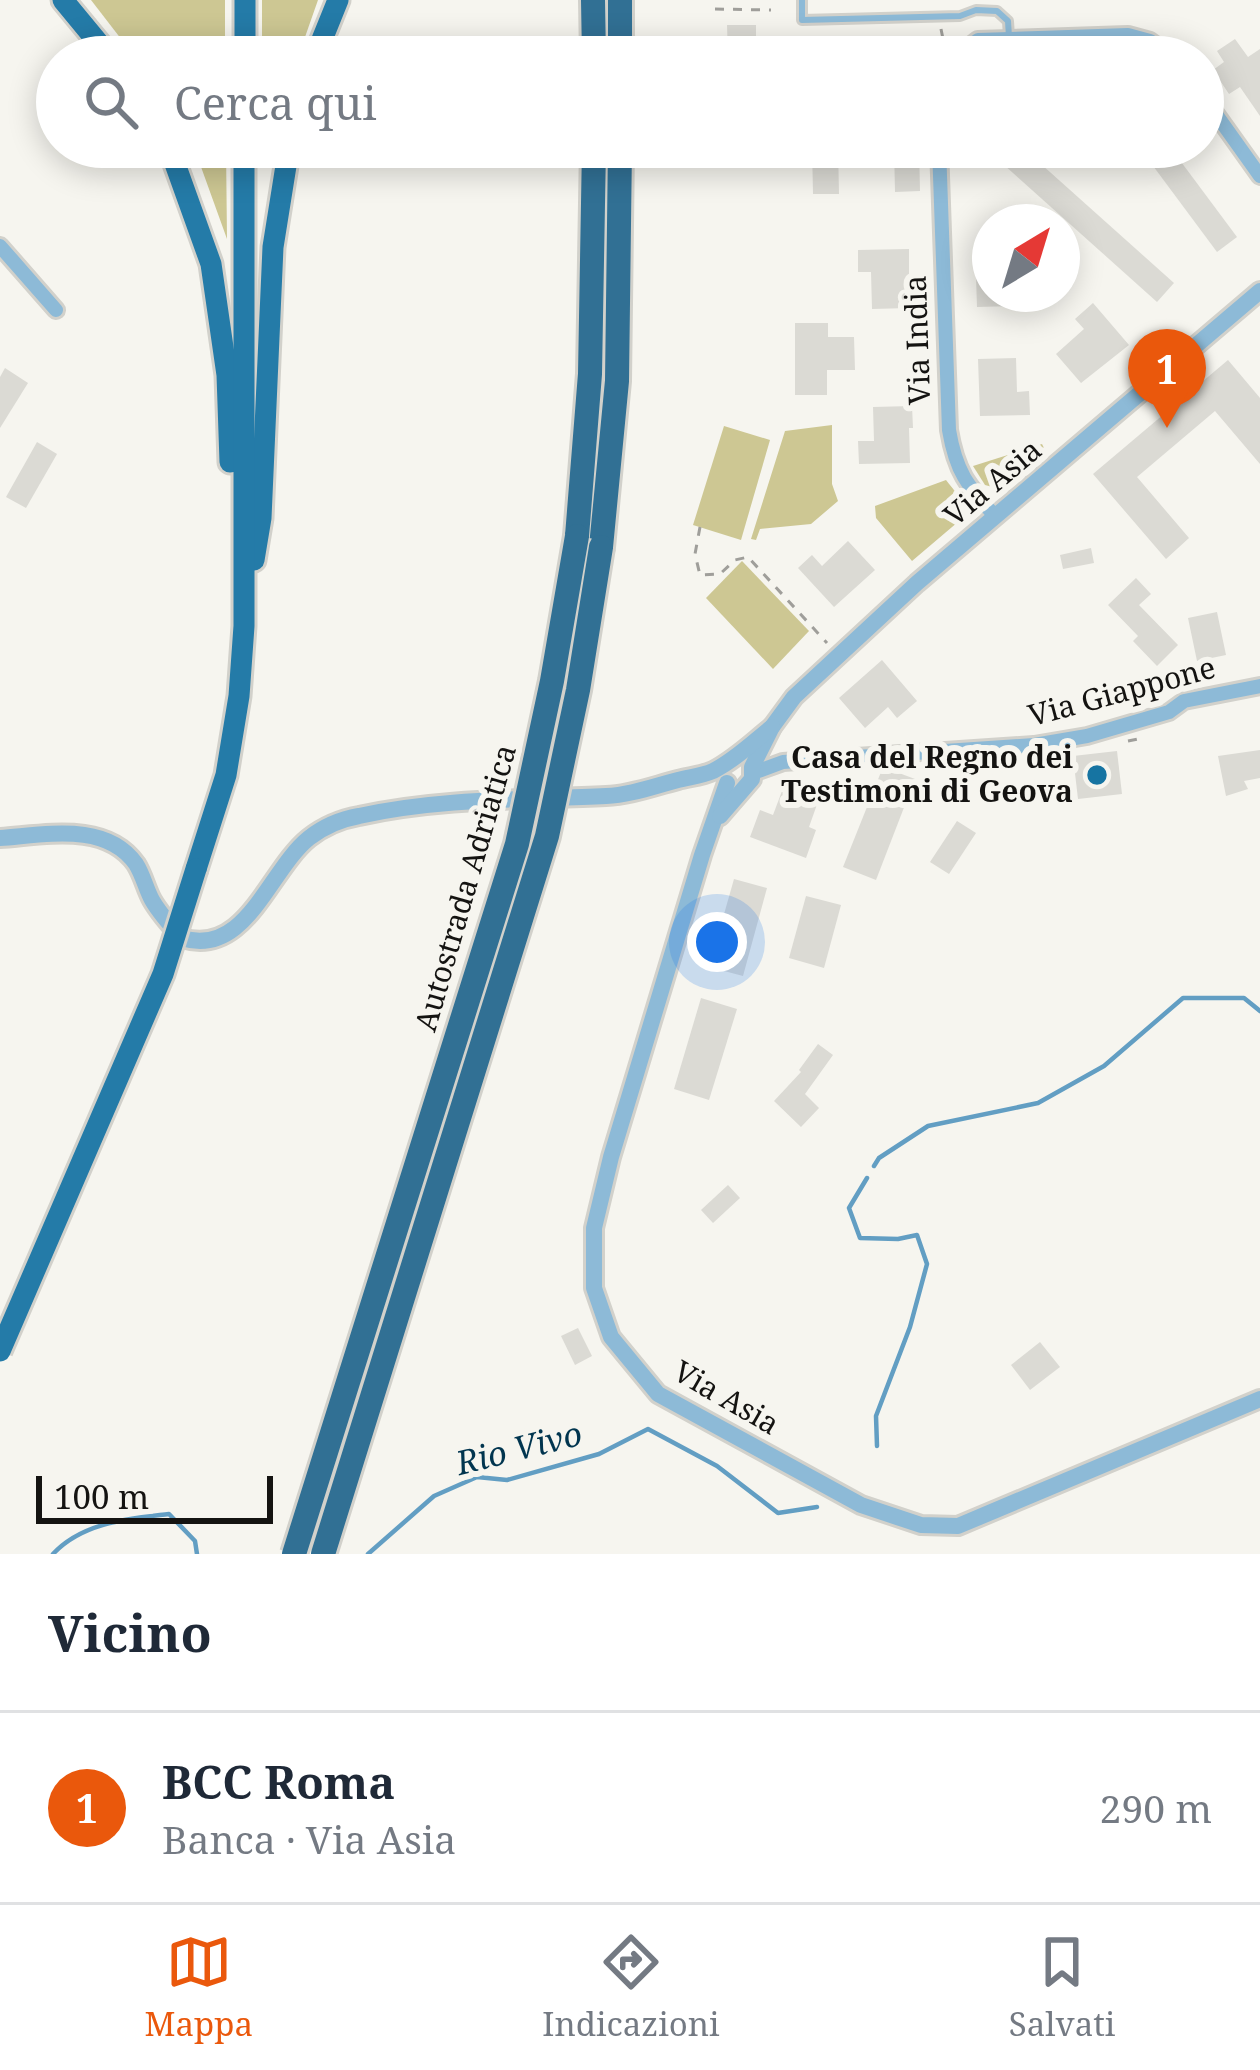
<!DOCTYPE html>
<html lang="it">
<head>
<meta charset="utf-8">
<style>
	:root { --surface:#fff; --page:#f6f6f7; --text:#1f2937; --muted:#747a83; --line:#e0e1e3; --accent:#ea580c }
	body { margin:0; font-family:"Noto Serif",serif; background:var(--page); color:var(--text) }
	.compass { position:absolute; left:972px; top:204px; width:108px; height:108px; border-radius:50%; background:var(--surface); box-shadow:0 6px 30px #0003; rotate:38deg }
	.scale { position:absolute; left:36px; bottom:30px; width:237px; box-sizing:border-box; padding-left:12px; border:6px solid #141311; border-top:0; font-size:33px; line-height:42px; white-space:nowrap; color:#141311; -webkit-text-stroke:9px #f6f5ef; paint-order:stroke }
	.you { position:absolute; left:717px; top:942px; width:42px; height:42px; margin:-30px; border:9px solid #fff; border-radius:50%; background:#1a73e8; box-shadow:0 0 0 18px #1a73e833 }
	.badge { display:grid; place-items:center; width:78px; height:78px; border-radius:50%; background:var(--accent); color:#fff; font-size:39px; font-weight:700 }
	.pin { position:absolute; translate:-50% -99px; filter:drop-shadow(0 3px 6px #0008) }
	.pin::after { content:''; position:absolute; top:63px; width:42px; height:36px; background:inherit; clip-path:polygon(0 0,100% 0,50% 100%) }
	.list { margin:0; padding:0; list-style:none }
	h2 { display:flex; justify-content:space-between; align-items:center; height:156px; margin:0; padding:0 48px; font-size:51px }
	h2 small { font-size:39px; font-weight:400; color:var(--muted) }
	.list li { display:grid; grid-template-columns:78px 1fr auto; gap:36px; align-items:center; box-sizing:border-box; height:192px; padding:0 48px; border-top:3px solid var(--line) }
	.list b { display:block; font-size:45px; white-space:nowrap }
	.list p { margin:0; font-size:39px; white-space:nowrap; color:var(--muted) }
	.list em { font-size:39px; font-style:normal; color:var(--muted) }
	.icon { flex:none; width:66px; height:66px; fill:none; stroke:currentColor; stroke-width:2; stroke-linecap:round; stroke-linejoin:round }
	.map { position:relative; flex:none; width:1260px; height:1554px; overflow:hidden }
	.search { position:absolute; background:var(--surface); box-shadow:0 6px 30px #0003; left:36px; right:36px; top:36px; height:132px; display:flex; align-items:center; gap:30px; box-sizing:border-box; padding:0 42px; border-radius:66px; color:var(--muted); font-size:45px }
	.sheet { height:348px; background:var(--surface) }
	nav { display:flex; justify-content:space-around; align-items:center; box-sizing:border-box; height:168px; border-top:3px solid var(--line); background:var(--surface); font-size:33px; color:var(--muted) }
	nav a { display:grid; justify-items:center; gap:6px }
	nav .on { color:var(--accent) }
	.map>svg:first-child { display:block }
	.green { fill:#cdc793 }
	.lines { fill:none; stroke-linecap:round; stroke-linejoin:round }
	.stream { stroke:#629ec3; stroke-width:4.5 }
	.building { fill:#dbdad4 }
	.service-casing { stroke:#d2d1cb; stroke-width:12 }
	.minor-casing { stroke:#d2d1cb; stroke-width:20 }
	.tertiary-casing { stroke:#d2d1cb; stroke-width:22 }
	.trunk-casing { stroke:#d2d1cb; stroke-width:27 }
	.motorway-casing { stroke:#d2d1cb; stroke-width:30 }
	.path { stroke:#9f9e9a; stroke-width:3; stroke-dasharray:9 9; stroke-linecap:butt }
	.service { stroke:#8dbad7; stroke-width:6 }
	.minor { stroke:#8dbad7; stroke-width:14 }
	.tertiary { stroke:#8dbad7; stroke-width:16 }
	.trunk { stroke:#247ba8; stroke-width:21 }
	.motorway { stroke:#317094; stroke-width:24 }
	.trunk-bridge-casing { stroke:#d2d1cb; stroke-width:27; stroke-linecap:butt }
	.motorway-bridge-casing { stroke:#d2d1cb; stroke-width:30; stroke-linecap:butt }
	.trunk-bridge { stroke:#247ba8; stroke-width:21 }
	.motorway-bridge { stroke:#317094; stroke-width:24 }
	.poi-dot { fill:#1674a2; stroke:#f6f5ef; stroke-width:4.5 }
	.labels { text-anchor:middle; stroke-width:12; stroke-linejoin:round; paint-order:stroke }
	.street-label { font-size:30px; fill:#141311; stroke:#f6f5ef }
	.poi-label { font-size:30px; font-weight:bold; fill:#141311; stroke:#f6f5ef; text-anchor:end }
	.water-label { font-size:33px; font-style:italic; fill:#01354f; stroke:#f6f5ef }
</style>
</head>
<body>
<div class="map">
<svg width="1260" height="1554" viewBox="0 0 1260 1554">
	<rect width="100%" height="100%" fill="#f6f5ef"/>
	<g class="green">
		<path d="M91,0H225V57H135Z"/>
		<path d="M262,0H318L298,57H262Z"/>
		<path d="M192,147H226L227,239L196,153Z"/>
		<path d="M832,425V484L838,501L811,524L760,529L756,540L751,539L785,431Z"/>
		<path d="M724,426L770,440L741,540L693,525Z"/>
		<path d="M1042,444L1044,448L996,488L985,485L973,466Z"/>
		<path d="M946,480C954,491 967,502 965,516L912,561L876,518L875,506Z"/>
		<path d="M742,561L809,631L773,669L706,598Z"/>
	</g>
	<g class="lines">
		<g class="stream">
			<path d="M874,1166L879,1158L928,1126L1038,1103L1104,1066L1183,998H1244L1260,1011"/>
			<path d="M867,1178L849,1208L860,1238L898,1239L917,1235L927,1264L910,1327L876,1416L877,1446"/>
			<path d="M53,1554C83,1522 128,1519 169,1514L195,1541L197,1554"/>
			<path d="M368,1554L434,1496L477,1477L507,1480L599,1454L648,1429L717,1466L778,1513L817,1507"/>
		</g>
	</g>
	<g class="building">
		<path d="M727,25H756V57H728Z"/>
		<path d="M1235,39L1248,57L1260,49V116L1240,87L1229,94L1213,70L1224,62L1217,51Z"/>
		<path d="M812,147H838L839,194H813Z"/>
		<path d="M894,147H919L920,191L895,192Z"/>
		<path d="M984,147H1022L1174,283L1157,302Z"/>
		<path d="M1139,147H1170L1237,237L1217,252Z"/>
		<path d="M975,247H990V294H1015V306L977,307Z"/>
		<path d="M909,249V308L872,309L871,272H858V250Z"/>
		<path d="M1093,303L1129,345L1081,383L1056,354L1084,329L1075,319Z"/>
		<path d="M795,323H828V337H854L855,370H827V395H795Z"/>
		<path d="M1016,358L1017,392L1029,391L1030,415L980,416L978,359Z"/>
		<path d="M1228,360L1260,398V464L1215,411L1137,477L1189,538L1166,559L1093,474Z"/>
		<path d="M5,368L28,383L0,428V377Z"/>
		<path d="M912,406L913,428H909L910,463L859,464L858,441H874L873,407Z"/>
		<path d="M37,442L57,454L26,508L6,497Z"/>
		<path d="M848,541L875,570L834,607L798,568L812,555L822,566Z"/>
		<path d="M1091,548L1094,563L1063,569L1060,555Z"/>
		<path d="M1136,578L1151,594L1139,605L1178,645L1157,666L1133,641L1138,636L1108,605Z"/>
		<path d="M1217,612L1226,655L1197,661L1188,618Z"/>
		<path d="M882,660L917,701L897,718L888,707L865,728L839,698Z"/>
		<path d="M1260,750V778L1244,781L1248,789L1226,796L1218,756Z"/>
		<path d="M1117,751L1122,794L1078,799L1073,756Z"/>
		<path d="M883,767L915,779L876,880L843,867Z"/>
		<path d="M785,783L820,796L809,827L816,830L806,858L750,837L760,810L773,815Z"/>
		<path d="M957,821L976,833L949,874L930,862Z"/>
		<path d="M734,879L767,888L743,976L709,967Z"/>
		<path d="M806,896L841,905L824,968L789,958Z"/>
		<path d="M701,998L737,1009L709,1100L674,1089Z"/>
		<path d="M818,1044L833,1055L805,1094L819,1108L801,1127L774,1101L801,1072L799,1070Z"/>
		<path d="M728,1185L740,1198L713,1223L701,1210Z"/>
		<path d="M578,1328L592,1356L575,1365L561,1336Z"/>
		<path d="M1040,1342L1060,1367L1030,1390L1011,1365Z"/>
	</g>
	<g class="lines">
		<g class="service-casing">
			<path id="service" d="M802,0V20L960,16L976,10L997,11L1008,21L1009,37"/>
		</g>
		<g class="minor-casing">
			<g id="minor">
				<path d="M956,57L978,40L1128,35L1150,41L1172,57"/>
				<path d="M1203,96L1260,176"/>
				<path d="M939,147L949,430C956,472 967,485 995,516"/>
				<path d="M0,246L56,310"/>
				<path d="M753,773L783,762L1034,745L1087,736L1169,712L1184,701L1260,686"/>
			</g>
		</g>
		<g class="tertiary-casing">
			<g id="tertiary">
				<path d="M727,783L702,855L611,1157L594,1228V1288L611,1337L658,1394L861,1505L921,1525L958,1526L1260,1399"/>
				<path d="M720,816L752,779V767L772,727L794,697L917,583L1260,291"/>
				<path d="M0,838C44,835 106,821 136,864C143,875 146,889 152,900C160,914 171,926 182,938C246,958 269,870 309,838C323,827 342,819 359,816C440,798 524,800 606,796C631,795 654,786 678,780C689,777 702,776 713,771C735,760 753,742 772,727"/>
			</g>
		</g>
		<g class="trunk-casing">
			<g id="trunk">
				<path d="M63,0L110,57"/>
				<path d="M245,57V0"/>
				<path d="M315,57L338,0"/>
				<path d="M169,147L211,264L227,375L230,462"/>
				<path d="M254,560L261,518L273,247L289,147"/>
				<path d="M196,869L226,775L239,696L244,626V147"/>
			</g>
		</g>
		<g class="motorway-casing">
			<g id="motorway">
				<path d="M593,0L594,57"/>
				<path d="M620,0V57"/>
				<path d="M577,536L590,374L594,147"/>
				<path d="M601,547L617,381L620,147"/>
			</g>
		</g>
		<g class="path">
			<path d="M715,9L771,10"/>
			<path d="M941,29L945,49"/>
			<path d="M700,527L695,554L700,575L720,574L735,560L748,557L827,643"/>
			<path d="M1128,741L1143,738"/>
		</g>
		<use href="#service" class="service"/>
		<use href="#minor" class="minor"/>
		<use href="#tertiary" class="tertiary"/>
		<use href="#trunk" class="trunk"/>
		<use href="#motorway" class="motorway"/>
		<g class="trunk-bridge-casing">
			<path id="trunk-bridge" d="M0,1351L163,974L196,869"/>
		</g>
		<g class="motorway-bridge-casing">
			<g id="motorway-bridge">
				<path d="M294,1554L517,844L552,681L577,536"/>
				<path d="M323,1554L547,836L578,690L601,547"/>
			</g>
		</g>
		<use href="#trunk-bridge" class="trunk-bridge"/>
		<use href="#motorway-bridge" class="motorway-bridge"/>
	</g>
	<circle class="poi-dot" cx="1097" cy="775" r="12"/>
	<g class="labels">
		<g class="street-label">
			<text transform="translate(918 340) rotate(-92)" y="10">Via India</text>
			<text transform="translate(993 483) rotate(-40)" y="10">Via Asia</text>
			<text transform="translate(1122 692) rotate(-15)" y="10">Via Giappone</text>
			<text transform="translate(466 888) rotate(-74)" y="10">Autostrada Adriatica</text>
			<text transform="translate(726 1398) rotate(30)" y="10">Via Asia</text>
		</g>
		<g class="poi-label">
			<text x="1073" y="768">Casa del Regno dei<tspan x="1073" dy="34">Testimoni di Geova</tspan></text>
		</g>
		<g class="water-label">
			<text transform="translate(519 1448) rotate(-14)" y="12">Rio Vivo</text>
		</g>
	</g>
</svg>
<svg class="compass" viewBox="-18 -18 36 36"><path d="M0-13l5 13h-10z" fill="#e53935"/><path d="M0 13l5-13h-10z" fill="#747a83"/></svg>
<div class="scale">100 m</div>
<div class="you"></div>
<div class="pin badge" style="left:1167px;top:428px">1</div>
<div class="search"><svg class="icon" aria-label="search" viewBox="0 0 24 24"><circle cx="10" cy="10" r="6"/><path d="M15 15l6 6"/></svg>Cerca qui</div>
</div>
<section class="sheet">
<h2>Vicino<small></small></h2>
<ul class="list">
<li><span class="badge">1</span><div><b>BCC Roma</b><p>Banca · Via Asia</p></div><em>290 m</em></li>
</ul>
</section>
<nav>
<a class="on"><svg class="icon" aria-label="map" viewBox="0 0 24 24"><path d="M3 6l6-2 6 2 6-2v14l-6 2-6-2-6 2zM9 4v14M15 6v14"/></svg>Mappa</a>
<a><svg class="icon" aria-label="directions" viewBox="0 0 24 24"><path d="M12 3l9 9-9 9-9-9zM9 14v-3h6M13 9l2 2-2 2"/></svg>Indicazioni</a>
<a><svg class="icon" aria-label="saved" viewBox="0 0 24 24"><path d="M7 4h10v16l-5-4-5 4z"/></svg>Salvati</a>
</nav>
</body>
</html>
